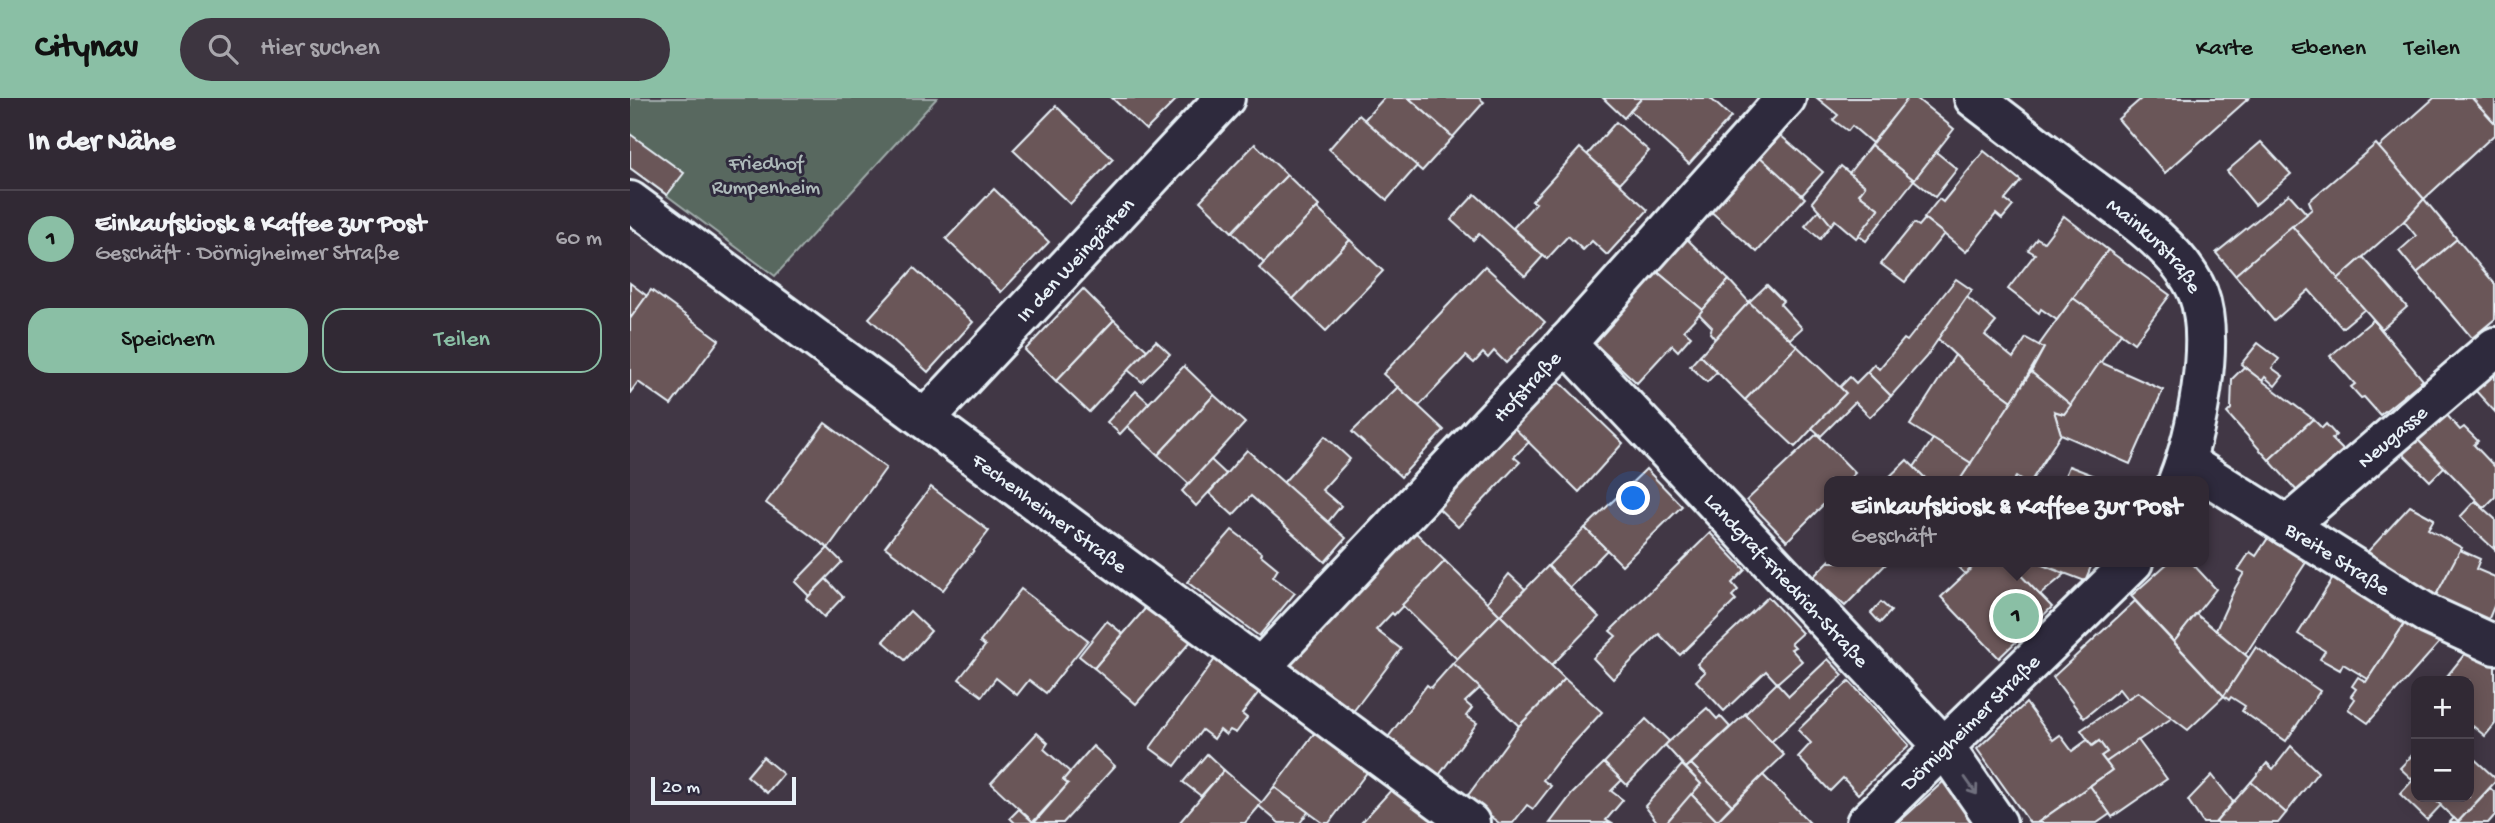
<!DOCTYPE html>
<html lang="de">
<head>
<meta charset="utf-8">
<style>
	:root { --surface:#312934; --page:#3d3540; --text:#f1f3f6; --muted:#a8a6ac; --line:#4c454f; --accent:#8abfa5 }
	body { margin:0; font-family:"Gochi Hand",sans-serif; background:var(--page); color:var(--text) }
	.controls { position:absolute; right:21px; bottom:21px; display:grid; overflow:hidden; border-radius:14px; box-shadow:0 4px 18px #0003 }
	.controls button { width:63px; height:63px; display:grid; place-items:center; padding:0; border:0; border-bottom:2px solid var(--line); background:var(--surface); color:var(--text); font:35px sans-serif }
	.scale { position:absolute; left:21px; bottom:18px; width:145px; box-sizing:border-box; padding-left:7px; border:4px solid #e8f1f8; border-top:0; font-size:19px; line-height:24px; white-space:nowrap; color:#e8f1f8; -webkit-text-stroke:5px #2f2a3d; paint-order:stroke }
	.you { position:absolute; left:1004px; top:401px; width:24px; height:24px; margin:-18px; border:5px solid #fff; border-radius:50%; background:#1a73e8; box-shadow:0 0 0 10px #1a73e833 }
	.badge { display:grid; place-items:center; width:46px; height:46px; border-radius:50%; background:var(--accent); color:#111; font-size:23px; font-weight:700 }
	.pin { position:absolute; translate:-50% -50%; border:4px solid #fff; box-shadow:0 2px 7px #0006 }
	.popup { position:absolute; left:1194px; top:378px; width:385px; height:91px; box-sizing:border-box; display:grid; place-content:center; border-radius:14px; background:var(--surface); filter:drop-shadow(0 2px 5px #0005); font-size:23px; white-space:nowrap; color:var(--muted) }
	.popup b { font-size:26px; color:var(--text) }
	.popup::after { content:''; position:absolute; left:50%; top:100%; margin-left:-14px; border:14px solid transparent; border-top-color:var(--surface) }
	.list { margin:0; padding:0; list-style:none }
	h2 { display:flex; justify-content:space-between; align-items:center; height:91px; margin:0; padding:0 28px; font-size:30px }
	h2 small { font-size:23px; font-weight:400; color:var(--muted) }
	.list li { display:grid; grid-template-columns:46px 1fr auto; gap:21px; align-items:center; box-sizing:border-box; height:98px; padding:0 28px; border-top:2px solid var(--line) }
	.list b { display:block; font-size:26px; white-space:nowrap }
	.list p { margin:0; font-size:23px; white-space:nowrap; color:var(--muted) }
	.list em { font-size:23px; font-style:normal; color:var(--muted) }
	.actions { display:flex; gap:14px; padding:21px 28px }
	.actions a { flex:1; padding:16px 0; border:2px solid var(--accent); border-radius:21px; text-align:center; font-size:24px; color:var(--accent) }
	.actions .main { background:var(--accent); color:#111 }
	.icon { flex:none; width:38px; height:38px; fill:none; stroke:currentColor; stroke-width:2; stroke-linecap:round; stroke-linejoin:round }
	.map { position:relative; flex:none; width:1865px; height:725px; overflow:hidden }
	header { display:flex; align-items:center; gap:42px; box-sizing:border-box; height:98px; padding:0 35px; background:var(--accent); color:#111 }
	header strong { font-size:33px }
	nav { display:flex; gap:38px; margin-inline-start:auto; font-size:24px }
	.search { width:490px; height:63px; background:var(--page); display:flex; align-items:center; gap:18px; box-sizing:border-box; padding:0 24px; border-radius:38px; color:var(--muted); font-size:26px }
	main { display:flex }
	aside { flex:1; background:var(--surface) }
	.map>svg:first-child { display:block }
	.green { fill:#58675e; stroke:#a0acab; stroke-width:2 }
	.building { fill:#6a5659; stroke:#e8f1f8; stroke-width:2 }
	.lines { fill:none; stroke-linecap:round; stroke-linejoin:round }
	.street-casing { stroke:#e8f1f8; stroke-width:44 }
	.street { stroke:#2f2a3d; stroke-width:38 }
	.oneway { stroke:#70707e }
	.labels { text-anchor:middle; stroke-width:6; stroke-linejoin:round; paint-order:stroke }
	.park-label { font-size:21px; fill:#aebaba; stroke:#2f2a3d }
	.street-label { font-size:21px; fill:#e8f1f8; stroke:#2f2a3d }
</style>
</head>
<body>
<header>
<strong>Citynav</strong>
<div class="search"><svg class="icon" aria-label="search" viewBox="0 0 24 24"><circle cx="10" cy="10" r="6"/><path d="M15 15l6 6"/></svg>Hier suchen</div>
<nav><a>Karte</a><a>Ebenen</a><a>Teilen</a></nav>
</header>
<main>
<aside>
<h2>In der Nähe<small></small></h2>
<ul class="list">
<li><span class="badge">1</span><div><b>Einkaufskiosk &amp; Kaffee zur Post</b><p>Geschäft · Dörnigheimer Straße</p></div><em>60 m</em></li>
</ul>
<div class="actions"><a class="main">Speichern</a><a>Teilen</a></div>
</aside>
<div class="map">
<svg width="1865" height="725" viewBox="0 0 1865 725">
	<rect width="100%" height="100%" fill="#413745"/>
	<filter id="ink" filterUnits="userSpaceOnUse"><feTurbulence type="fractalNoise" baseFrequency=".0143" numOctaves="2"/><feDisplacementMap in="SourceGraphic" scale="14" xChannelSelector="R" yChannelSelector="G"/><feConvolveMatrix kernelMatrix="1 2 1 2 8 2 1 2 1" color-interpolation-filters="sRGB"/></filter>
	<g filter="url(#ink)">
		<path class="green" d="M0,0H307L145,178L0,70Z"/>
		<g class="building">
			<path d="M482,0H548L516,32Z"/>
			<path d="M754,0H779L823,39L792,73L734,22Z"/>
			<path d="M779,0H849L854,4L823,39Z"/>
			<path d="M973,0H1012L994,20Z"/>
			<path d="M1012,0H1080L1101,19L1059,66L1000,13Z"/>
			<path d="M1187,0H1278L1242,45L1222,28L1218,33L1203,22L1208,17Z"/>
			<path d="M1278,0H1286L1324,31L1284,82L1241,47Z"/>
			<path d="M1512,0H1619L1535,75L1488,21Z"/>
			<path d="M1804,0H1842L1865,25V36L1794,101L1748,50Z"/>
			<path d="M1842,0H1865V25Z"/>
			<path d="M426,8L483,61L440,106L383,52Z"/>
			<path d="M729,17L787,68L757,102L699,51Z"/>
			<path d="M986,24L1019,53L990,85L957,57Z"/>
			<path d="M0,36L54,75L37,97L0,70Z"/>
			<path d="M1150,37L1193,74L1172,97L1130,60Z"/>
			<path d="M1631,44L1661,76L1625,107L1597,73Z"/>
			<path d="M625,46L657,77L602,134L570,103Z"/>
			<path d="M1746,46L1794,101L1774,123L1708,181L1662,128L1682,111L1679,103Z"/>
			<path d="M1241,47L1284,82L1236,143L1228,137L1249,111L1229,96L1235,88L1219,75Z"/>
			<path d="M950,50L1018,112L977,157L962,143L953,152L938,138L917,161L883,130L906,105L902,103Z"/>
			<path d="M1354,53L1391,83L1375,102L1383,108L1372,121L1366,116L1336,154L1294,120L1309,101L1313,104Z"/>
			<path d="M1306,54L1327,71L1305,99L1284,82Z"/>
			<path d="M1128,57L1175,100L1127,154L1078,111Z"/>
			<path d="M1211,68L1235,88L1229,96L1249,111L1226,140L1205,122L1201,127L1182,104Z"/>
			<path d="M657,77L689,108L634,165L602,134Z"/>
			<path d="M364,91L419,144L371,194L316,141Z"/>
			<path d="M845,96L913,158L895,178L849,136L843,142L821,122Z"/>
			<path d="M1659,96L1677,116L1605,177L1586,155Z"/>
			<path d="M1794,101L1827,141L1787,175L1769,153L1786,138L1774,123Z"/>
			<path d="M687,110L720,142L663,201L629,170Z"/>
			<path d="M1189,112L1201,127L1190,141L1175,128Z"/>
			<path d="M1434,118L1478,152L1427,222L1411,211L1409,215L1378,191L1405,156L1398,152L1407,140L1414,144Z"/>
			<path d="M1295,121L1314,136L1275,184L1251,166L1284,125L1289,128Z"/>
			<path d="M1662,128L1735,211L1712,230L1679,192L1644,223L1605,177Z"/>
			<path d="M1055,139L1099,182L1073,212L1024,171Z"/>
			<path d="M1827,141L1865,186V221L1842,240L1787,175Z"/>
			<path d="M720,142L753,173L696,233L663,201Z"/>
			<path d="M1478,152L1540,197L1504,245L1443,200Z"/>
			<path d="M1733,159L1777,209L1752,231L1708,181Z"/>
			<path d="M855,168L915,224L876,265L864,253L858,260L853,255L844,265L836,258L789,308L753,276Z"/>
			<path d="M284,170L343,224L298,274L239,220Z"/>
			<path d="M1024,171L1073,212L1054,232L1061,238L1048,253L1042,247L1007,285L960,241Z"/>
			<path d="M1326,181L1342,192L1296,259L1261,298L1237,274L1244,266L1249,271L1274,241L1277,243Z"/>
			<path d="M1099,182L1119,204L1085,241L1080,235L1082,229L1069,216Z"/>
			<path d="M0,185L17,198L0,221Z"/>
			<path d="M1137,187L1153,203L1150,206L1172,230L1160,241L1119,204Z"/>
			<path d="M453,191L484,222L426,283L395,252Z"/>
			<path d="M21,192L89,242L41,307L8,284L0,295V221Z"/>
			<path d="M1337,199L1366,224L1355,237L1383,260L1396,240L1414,250L1382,303L1344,275L1308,241Z"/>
			<path d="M1443,200L1491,235L1441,307L1401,274L1414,250L1409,247Z"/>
			<path d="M1119,204L1167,248L1115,302L1070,257Z"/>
			<path d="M484,222L517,252L459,314L426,283Z"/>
			<path d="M1743,222L1793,282L1750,317L1734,299L1731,300L1721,289L1725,286L1700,258Z"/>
			<path d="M526,243L540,256L512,284L498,272Z"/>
			<path d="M1628,245L1649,261L1642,270L1653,278L1645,288L1635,279L1632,283L1611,266Z"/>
			<path d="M1167,248L1216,295L1165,349L1115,302Z"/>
			<path d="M1070,257L1087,274L1077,284L1060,268Z"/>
			<path d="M1325,257L1344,275L1382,303L1341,365L1280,327Z"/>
			<path d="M1470,264L1533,292L1500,366L1431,336L1424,313L1434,316Z"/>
			<path d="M554,268L584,297L528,357L497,328Z"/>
			<path d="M1614,269L1683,321L1639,362L1597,315L1601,311L1602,281Z"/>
			<path d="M1237,274L1261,298L1240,319L1225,304L1191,338L1182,330L1216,295L1210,289L1220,279L1226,285Z"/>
			<path d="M1401,274L1441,307L1434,316L1424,313L1431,336L1401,383H1392L1386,379L1383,383H1329Z"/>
			<path d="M1865,275V314L1845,292Z"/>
			<path d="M927,281L993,345L949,394L882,328Z"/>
			<path d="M768,289L814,332L771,379L722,334Z"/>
			<path d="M506,293L519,305L490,336L477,324Z"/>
			<path d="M584,297L615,325L559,386L528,357Z"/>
			<path d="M1816,316L1830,332L1834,329L1848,343L1844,347L1865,369V399L1854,410L1788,342Z"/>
			<path d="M1683,321L1692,330L1696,326L1706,337L1702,341L1714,353L1668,394L1639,362Z"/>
			<path d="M195,325L256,370L198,450L136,405Z"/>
			<path d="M882,328L899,344L884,359L890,364L828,429L805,407Z"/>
			<path d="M1187,336L1225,375L1217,383H1199V401L1157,443L1117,402Z"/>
			<path d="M695,338L720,361L692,392L711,408L698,424L653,385Z"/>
			<path d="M1303,341L1341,365L1329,383H1298L1284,369Z"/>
			<path d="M1788,342L1814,369L1800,383L1773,356Z"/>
			<path d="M617,352L716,440L695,464L621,398L603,417L579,395Z"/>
			<path d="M581,362L596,376L566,408L552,393Z"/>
			<path d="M1277,362L1298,383H1255Z"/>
			<path d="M1439,368L1478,383H1433Z"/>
			<path d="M1016,371L1052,408L992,467L955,430Z"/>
			<path d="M301,389L359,433L313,492L255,449Z"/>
			<path d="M1845,403L1865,421V452L1830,419Z"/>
			<path d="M1780,408L1804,421L1798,431L1832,450L1803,503L1729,463Z"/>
			<path d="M955,430L977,452L940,490L918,468Z"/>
			<path d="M602,432L632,455L631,457L648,471L643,479L665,495L629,538L557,484Z"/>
			<path d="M783,432L815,463L764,517L762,515L746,532L771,551L722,615L656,568Z"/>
			<path d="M1080,435L1115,472L1102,485L1108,492L1102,498L1106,502L1050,557L1029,536L983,581L963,560L986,538L980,533Z"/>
			<path d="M1640,437L1677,463L1615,557L1586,532L1605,490L1614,475L1608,472L1620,454L1626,458Z"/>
			<path d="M198,450L212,464L179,498L165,484Z"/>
			<path d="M1830,452L1850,461L1846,471L1865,479V506L1857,525L1803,503Z"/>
			<path d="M815,463L870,517L827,561L772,507Z"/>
			<path d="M1199,463V464H1258L1215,508L1183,479Z"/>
			<path d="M1323,464H1348L1335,476Z"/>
			<path d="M1348,464H1378L1422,509L1369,560L1311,499Z"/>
			<path d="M1378,464H1405L1435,476L1410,497Z"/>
			<path d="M1405,464H1463L1455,483Z"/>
			<path d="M1539,464H1561L1586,491L1544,544L1501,498Z"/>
			<path d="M918,468L969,519L922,567L870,517Z"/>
			<path d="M879,476L895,491L870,517L857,504Z"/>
			<path d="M1705,477L1777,522L1738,581L1713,566L1710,572L1690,561L1695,553L1668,536Z"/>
			<path d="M196,481L213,499L194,519L176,501Z"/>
			<path d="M391,491L458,542L416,595L399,582L387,597L366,580L352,598L329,581L355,548L350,544Z"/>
			<path d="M1138,499L1172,535L1161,545L1165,549L1161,551L1172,563L1147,585L1136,573L1094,613L1066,583L1075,574L1067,566Z"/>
			<path d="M1505,503L1594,598L1558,632L1508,594L1497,601L1489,591L1454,620L1423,579Z"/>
			<path d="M1251,504L1261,513L1250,525L1241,515Z"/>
			<path d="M520,505L562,542L506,606L464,570Z"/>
			<path d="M280,513L301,533L275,562L253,543Z"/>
			<path d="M1566,516L1619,560L1594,598L1544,544Z"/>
			<path d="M870,517L935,581L889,628L823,565Z"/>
			<path d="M1777,522L1810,544L1738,625L1718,611L1725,601L1721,598L1726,591L1722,588L1728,579L1736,584Z"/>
			<path d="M477,523L493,536L464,570L449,558Z"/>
			<path d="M1846,542L1865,558V626L1855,638L1843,628L1839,632V583H1813Z"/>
			<path d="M1626,549L1690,593L1656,643L1612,613L1615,608L1601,599L1599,602L1594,598Z"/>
			<path d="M585,561L629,594L612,616L617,620L606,635L600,632L596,637L590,632L584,641L572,632L545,668L520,650Z"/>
			<path d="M1198,561L1213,577L1141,644L1115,616L1147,585L1159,598Z"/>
			<path d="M823,565L850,590L835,604L842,610L836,618L847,625L807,680L756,642L797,587L801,590Z"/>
			<path d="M935,581L972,614L930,660L913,682L921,688L903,711L897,707L883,725H869L836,700L889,628Z"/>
			<path d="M1219,583L1279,647L1228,696L1213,680L1200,693L1168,659L1181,645L1168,632Z"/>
			<path d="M1508,594L1542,620L1476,664L1471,658L1477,654L1469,643L1462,648L1451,632Z"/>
			<path d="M1396,605L1423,642L1430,637L1442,653L1457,642L1462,648L1469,643L1477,654L1471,658L1482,672L1407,725H1400L1347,651Z"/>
			<path d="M1077,610L1087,621L1090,618L1100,629L1056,670L1035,647Z"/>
			<path d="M1115,616L1154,657L1102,707L1061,666Z"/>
			<path d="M1016,621L1039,643L997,687L974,665Z"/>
			<path d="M686,633L738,673L699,725H693L644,689Z"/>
			<path d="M407,635L418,645L414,651L440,674L433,682L438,686L403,724L361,685Z"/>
			<path d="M1508,642L1537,681L1482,719L1460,688L1482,672L1476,664Z"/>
			<path d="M463,648L485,668L433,725H404L438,686L433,682Z"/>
			<path d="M1661,648L1688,674L1656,715L1621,684L1637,665L1643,671Z"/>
			<path d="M1786,653V685L1770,670Z"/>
			<path d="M577,656L594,672L571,698L553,684Z"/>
			<path d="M1839,656L1865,680V684L1828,724L1801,699H1839Z"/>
			<path d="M133,659L153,676L137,695L117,678Z"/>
			<path d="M974,665L992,682L981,693L993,702L976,722L981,725H920L942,696Z"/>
			<path d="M1061,666L1102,707L1087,723L1061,696L1071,686L1056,670Z"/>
			<path d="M1052,667L1071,686L1036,725H1028L1015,708Z"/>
			<path d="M594,672L632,705L615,725H549Z"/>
			<path d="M1133,677L1180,725H1089L1087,723Z"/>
			<path d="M1582,677L1603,704L1585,725H1573L1558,702Z"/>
			<path d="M1315,682L1344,725H1269V724Z"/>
			<path d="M1783,682L1786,685V699H1801L1811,707L1797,722L1770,696Z"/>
			<path d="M1621,684L1656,715L1648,725H1585Z"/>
			<path d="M1460,688L1480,716L1467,725H1407Z"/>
			<path d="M644,689L678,714L670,725H649L629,708Z"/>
			<path d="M1860,690L1865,695V717L1858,725H1819L1824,720L1828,724Z"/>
			<path d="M762,691L805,725H731Z"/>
			<path d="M1061,696L1087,723L1085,725H1036Z"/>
			<path d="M389,711L403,724L404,725H385L380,720Z"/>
		</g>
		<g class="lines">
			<g class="street-casing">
				<g id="street">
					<path id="s1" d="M1344,0C1378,26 1412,52 1445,78C1486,109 1548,147 1568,195C1586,242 1566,338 1548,383"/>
					<path id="s2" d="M0,103L840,725"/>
					<path id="s3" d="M936,245L1315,650L1367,725"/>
					<path id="s4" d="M295,321L595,0"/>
					<path id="s5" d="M1556,364L1799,517L1865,547"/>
					<path id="s6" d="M1657,428L1865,249"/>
					<path id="s7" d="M630,570L944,237L1156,0"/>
					<path id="s8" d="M1236,725L1503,464"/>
				</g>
			</g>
			<use href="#street" class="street"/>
		</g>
		<defs><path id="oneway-shaft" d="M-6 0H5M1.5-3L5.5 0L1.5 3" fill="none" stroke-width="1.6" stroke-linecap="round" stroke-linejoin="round" transform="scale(1.75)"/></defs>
		<use class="oneway" href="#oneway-shaft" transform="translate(1341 688) rotate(55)"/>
	</g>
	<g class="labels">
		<g class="park-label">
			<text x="136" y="71">Friedhof<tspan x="136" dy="24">Rumpenheim</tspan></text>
		</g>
		<g class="street-label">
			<text dy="7" stroke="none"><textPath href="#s1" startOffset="234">Mainkurstraße</textPath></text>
			<text dy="7" stroke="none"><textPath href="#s4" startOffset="219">In den Weingärten</textPath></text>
			<text dy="7" stroke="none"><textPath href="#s7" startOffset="388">Hofstraße</textPath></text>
			<text dy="7" stroke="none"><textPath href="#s6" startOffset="138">Neugasse</textPath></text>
			<text dy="7" stroke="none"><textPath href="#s2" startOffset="523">Fechenheimer Straße</textPath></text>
			<text dy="7" stroke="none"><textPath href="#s5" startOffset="180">Breite Straße</textPath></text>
			<text dy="7" stroke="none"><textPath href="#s3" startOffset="324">Landgraf-Friedrich-Straße</textPath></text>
			<text dy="7" stroke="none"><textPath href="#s8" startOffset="145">Dörnigheimer Straße</textPath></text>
		</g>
	</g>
</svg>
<div class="controls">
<button>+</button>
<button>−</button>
</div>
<div class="scale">20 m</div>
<div class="you"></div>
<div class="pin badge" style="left:1386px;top:518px">1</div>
<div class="popup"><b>Einkaufskiosk &amp; Kaffee zur Post</b>Geschäft</div>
</div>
</main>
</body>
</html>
